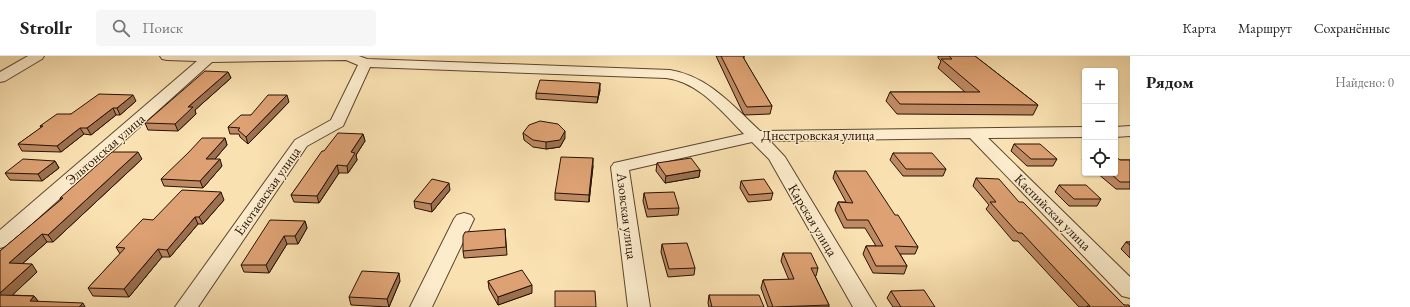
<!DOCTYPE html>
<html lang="ru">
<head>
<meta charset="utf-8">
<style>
	:root { --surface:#fff; --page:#f6f6f6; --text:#222; --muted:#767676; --line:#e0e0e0 }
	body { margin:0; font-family:"EB Garamond",serif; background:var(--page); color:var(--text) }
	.controls { position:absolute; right:12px; top:12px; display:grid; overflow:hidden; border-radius:4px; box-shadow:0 1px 3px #0004 }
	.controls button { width:36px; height:36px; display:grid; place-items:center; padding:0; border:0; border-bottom:1px solid var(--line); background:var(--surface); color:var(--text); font:20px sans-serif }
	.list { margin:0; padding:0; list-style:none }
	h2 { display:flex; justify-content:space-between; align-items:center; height:52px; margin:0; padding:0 16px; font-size:17px }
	h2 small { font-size:13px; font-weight:400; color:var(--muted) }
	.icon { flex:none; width:22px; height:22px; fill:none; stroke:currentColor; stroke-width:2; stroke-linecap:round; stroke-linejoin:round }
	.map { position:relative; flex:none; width:1130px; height:251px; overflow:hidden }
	header { display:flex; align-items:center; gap:24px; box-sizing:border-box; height:56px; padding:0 20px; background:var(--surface); border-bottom:1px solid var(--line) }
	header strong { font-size:19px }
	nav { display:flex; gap:22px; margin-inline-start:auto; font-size:14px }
	.search { width:280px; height:36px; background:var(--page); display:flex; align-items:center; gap:10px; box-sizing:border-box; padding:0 14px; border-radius:4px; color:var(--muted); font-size:15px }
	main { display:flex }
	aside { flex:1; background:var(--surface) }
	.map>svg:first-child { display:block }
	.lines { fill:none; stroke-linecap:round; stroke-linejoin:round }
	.street-casing { stroke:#5b452f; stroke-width:2 }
	.street { fill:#fceccc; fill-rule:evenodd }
	.wall { fill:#be8a63; stroke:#261104 }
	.shaded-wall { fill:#9b7150; stroke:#261104 }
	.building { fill:#dda173; stroke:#261104 }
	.labels { text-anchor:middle; stroke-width:3; stroke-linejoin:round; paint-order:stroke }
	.street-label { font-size:14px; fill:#261104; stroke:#fceccc }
</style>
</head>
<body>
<header>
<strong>Strollr</strong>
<div class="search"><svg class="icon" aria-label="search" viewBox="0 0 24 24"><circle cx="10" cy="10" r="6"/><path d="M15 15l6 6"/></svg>Поиск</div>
<nav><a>Карта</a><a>Маршрут</a><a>Сохранённые</a></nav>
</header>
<main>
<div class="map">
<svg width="1130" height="251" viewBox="0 0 1130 251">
	<rect width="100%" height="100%" fill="#fae1b1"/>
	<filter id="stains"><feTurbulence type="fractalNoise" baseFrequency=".005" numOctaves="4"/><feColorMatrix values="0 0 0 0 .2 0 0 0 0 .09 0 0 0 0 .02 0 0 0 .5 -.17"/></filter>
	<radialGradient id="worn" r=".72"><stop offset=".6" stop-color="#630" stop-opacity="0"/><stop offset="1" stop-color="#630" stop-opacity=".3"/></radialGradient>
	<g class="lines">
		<g class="street-casing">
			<g id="street">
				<path d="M28,0H44L42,3L5,25L0,26V16Z"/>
				<path d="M160,0H359L367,3L670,14C708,20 733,50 760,75L1085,71V81L988,82L1130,221V242L1122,240L970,82L770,85L785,101L876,251H853L769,103L752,86L629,114L650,251H628L611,111L614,107L744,78C722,56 699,26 666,22L370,11L343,70L307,90L198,251H175L295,84L331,64L358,9L346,4L212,6L7,190L0,192V174L197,5L167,4L162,3Z"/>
				<path d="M1130,70V80L1115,81V71Z"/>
				<path d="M464,157L471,159L474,163L432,251H410L454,163L457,159Z"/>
			</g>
		</g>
		<use href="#street" class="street"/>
	</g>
	<g class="wall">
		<path d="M716,0H744V3L772,50L770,58L745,59L743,57Z"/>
		<path d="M938,0H975L1038,49L1033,59L897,58L886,45L890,36H965L938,12L941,5L938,2Z"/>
		<path d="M228,16L231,22L195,54L196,58L178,75L148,74L145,67Z"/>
		<path d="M600,34L597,47L536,43V37Z"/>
		<path d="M136,45L120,59H116L91,79L84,78L61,96L22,95L18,88L41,72L40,70L71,58Z"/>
		<path d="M289,46L248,88L240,81L239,78H230L228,71L251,59Z"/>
		<path d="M523,77L565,82L560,91L546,93L533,91L524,84Z"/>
		<path d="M363,78L365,85L356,99L357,104L348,117H339L319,147L294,146L291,139L324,95Z"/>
		<path d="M225,82L227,89L215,103L222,110L203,132L164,130L161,123Z"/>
		<path d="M1014,88L1057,103L1053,110H1027L1011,95Z"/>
		<path d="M893,97L946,113L943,120H903L890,104Z"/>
		<path d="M1085,99V107L1082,104Z"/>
		<path d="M142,103L53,186H47L22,208L37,216L12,239L34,240L38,245L0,251V195L61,144L60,142Z"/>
		<path d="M1120,104H1130V133H1116L1097,117H1115Z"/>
		<path d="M55,105L59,112L42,125L10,124L5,117Z"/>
		<path d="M657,107L700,114L699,121L665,127L656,115Z"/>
		<path d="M593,110L589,146L555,144V137Z"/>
		<path d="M835,115L895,159L918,191L915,198H900L907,210L904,218L873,217L863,198L866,190H876L865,172H844L835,154L838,146H846L833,122Z"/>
		<path d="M976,122L1019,146L1124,249L1130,251H1079L1018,185H1013L986,153L989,149L973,130Z"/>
		<path d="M741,125L773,137L771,144L748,146L740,132Z"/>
		<path d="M1059,129L1101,143L1097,150H1069L1055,136Z"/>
		<path d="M450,134L432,156L415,152L414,145Z"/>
		<path d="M644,137L679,152L678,159L647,161L643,145Z"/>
		<path d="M224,144L203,168H198L170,201H162L129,241L93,240L88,232L120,198L116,191L153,164Z"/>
		<path d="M305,165L307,172L298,188H287L269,217L244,216L241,209Z"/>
		<path d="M505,173L507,199L464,202L463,195Z"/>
		<path d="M1126,186H1130V202L1121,193Z"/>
		<path d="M662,188L695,212L694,219L668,221L661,196Z"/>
		<path d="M783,197L818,212L816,220H815L829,249V251H768L761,232L763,224H789L781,205Z"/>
		<path d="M400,225L389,251L351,249L349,241Z"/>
		<path d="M488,225L532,237L498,249L489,233Z"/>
		<path d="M891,235L935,251H893L887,242Z"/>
		<path d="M709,239L764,251H709L708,247Z"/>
	</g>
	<g class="shaded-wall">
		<path d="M228,16L231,22L195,54L196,58L178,75L175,68L188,51Z"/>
		<path d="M600,27V34L597,47L598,41Z"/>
		<path d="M133,39L136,45L120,59L117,52Z"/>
		<path d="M287,39L289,46L248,88L246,81Z"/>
		<path d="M113,52L116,59L91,79L87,72Z"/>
		<path d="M80,72L84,78L61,96L57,90Z"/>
		<path d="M565,75V82L560,91L546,93V86Z"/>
		<path d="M363,78L365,85L356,99L357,104L348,117L347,110L351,96Z"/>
		<path d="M225,82L227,89L209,110L206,103Z"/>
		<path d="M138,96L142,103L53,186L48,179Z"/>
		<path d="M593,102V110L589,146V139Z"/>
		<path d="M220,103L222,110L203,132L200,125Z"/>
		<path d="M55,105L59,112L42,125L38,118Z"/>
		<path d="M337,109L339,117L319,147L317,140Z"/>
		<path d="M700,114L699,121L665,127L666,120Z"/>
		<path d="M449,127L450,134L432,156L431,148Z"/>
		<path d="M221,136L224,144L203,168L199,161Z"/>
		<path d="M195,161L198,168L170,201L167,194Z"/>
		<path d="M305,165L307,172L298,188L295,180Z"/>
		<path d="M42,178L47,186L14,215L9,207Z"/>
		<path d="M284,180L287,188L269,217L266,209Z"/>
		<path d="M158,193L162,201L129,241L124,233Z"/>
		<path d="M32,208L37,216L4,247L0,242V237Z"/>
		<path d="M399,217L400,225L389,251L387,243Z"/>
		<path d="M532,229V237L498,249V241Z"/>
		<path d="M34,240L40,248L30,245Z"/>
		<path d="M83,247L85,251H79Z"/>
	</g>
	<g class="building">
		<path d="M721,0H744V1H743L772,50L747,51L745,48Z"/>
		<path d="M949,0H975L1038,49L900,48L890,36H980L941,3H952Z"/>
		<path d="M205,15L228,16L188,51H193L175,68L145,67Z"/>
		<path d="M540,24L600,27L598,41L536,37Z"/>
		<path d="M99,38L133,39L117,52H113L87,72H80L57,90L18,88L43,70H40L57,58H71Z"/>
		<path d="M268,39H287L246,81L238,74L240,72L228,71L241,59H251Z"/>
		<path d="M540,65L558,68L565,75L560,84L546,86L533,84L523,77L529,69Z"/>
		<path d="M338,77L363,78L351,96L355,97L347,110L337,109L317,140L291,139L322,95H324Z"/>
		<path d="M202,82H225L206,103H220L200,125L161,123L189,96Z"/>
		<path d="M1014,88H1040L1057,103H1031Z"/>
		<path d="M112,96H138L48,179L42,178L9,207L32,208L0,237V195L63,142H60Z"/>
		<path d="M893,97H932L946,113H906Z"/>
		<path d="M1115,100L1120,104H1130V126H1120L1110,117H1115Z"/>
		<path d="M561,101L593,102L589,139L555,137Z"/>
		<path d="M691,102L700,114L666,120L657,107Z"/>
		<path d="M23,103L55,105L38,118L5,117Z"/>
		<path d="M835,115H866L895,159H898L918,191L895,190L907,210H876L866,190H883L868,164H847L838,146L853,147Z"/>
		<path d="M976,122L999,123L1019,146H1023L1124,249H1129L1130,251H1088L1087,250H1090L1022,177H1018L1007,165L990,146H996Z"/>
		<path d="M432,123L449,127L431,148L414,145Z"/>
		<path d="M764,123L773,137L749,139L741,125Z"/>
		<path d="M1059,129H1086L1101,143H1074Z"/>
		<path d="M182,134L221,136L199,161H195L167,194L158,193L124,233L88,232L125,192L116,191L143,163L153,164Z"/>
		<path d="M674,136L679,152L648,153L644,137Z"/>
		<path d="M270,164L305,165L295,180H284L266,209H241Z"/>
		<path d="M505,173L506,191L463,195V180L465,176Z"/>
		<path d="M1126,186H1130V189Z"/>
		<path d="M687,187L695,212L669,213L662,188Z"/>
		<path d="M783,197H811L818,212H811L829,249L773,251L763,224L794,223Z"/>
		<path d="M522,214L532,229L498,241L488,225Z"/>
		<path d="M362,215L399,217L387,243L349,241Z"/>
		<path d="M924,234L935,251H901L891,235Z"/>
		<path d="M555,235H595L596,251H555Z"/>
		<path d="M0,239L34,240L30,245L83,247L79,251H0Z"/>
		<path d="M709,239H759L764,251H712Z"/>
	</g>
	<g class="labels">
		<g class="street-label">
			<text x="818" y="84">Днестровская улица</text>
			<text transform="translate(105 93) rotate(-41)" y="5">Эльтонская улица</text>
			<text transform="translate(267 135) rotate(-55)" y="5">Енотаевская улица</text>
			<text transform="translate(1053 156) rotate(45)" y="5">Каспийская улица</text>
			<text transform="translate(627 160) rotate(83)" y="5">Азовская улица</text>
			<text transform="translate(813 164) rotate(59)" y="5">Карская улица</text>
		</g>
	</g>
	<rect width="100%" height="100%" filter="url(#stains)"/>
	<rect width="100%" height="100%" fill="url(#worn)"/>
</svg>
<div class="controls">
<button>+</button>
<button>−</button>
<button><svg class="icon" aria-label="locate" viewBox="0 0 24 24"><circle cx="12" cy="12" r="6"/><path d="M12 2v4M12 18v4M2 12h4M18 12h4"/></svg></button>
</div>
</div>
<aside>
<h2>Рядом<small>Найдено: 0</small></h2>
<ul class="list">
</ul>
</aside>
</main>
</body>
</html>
